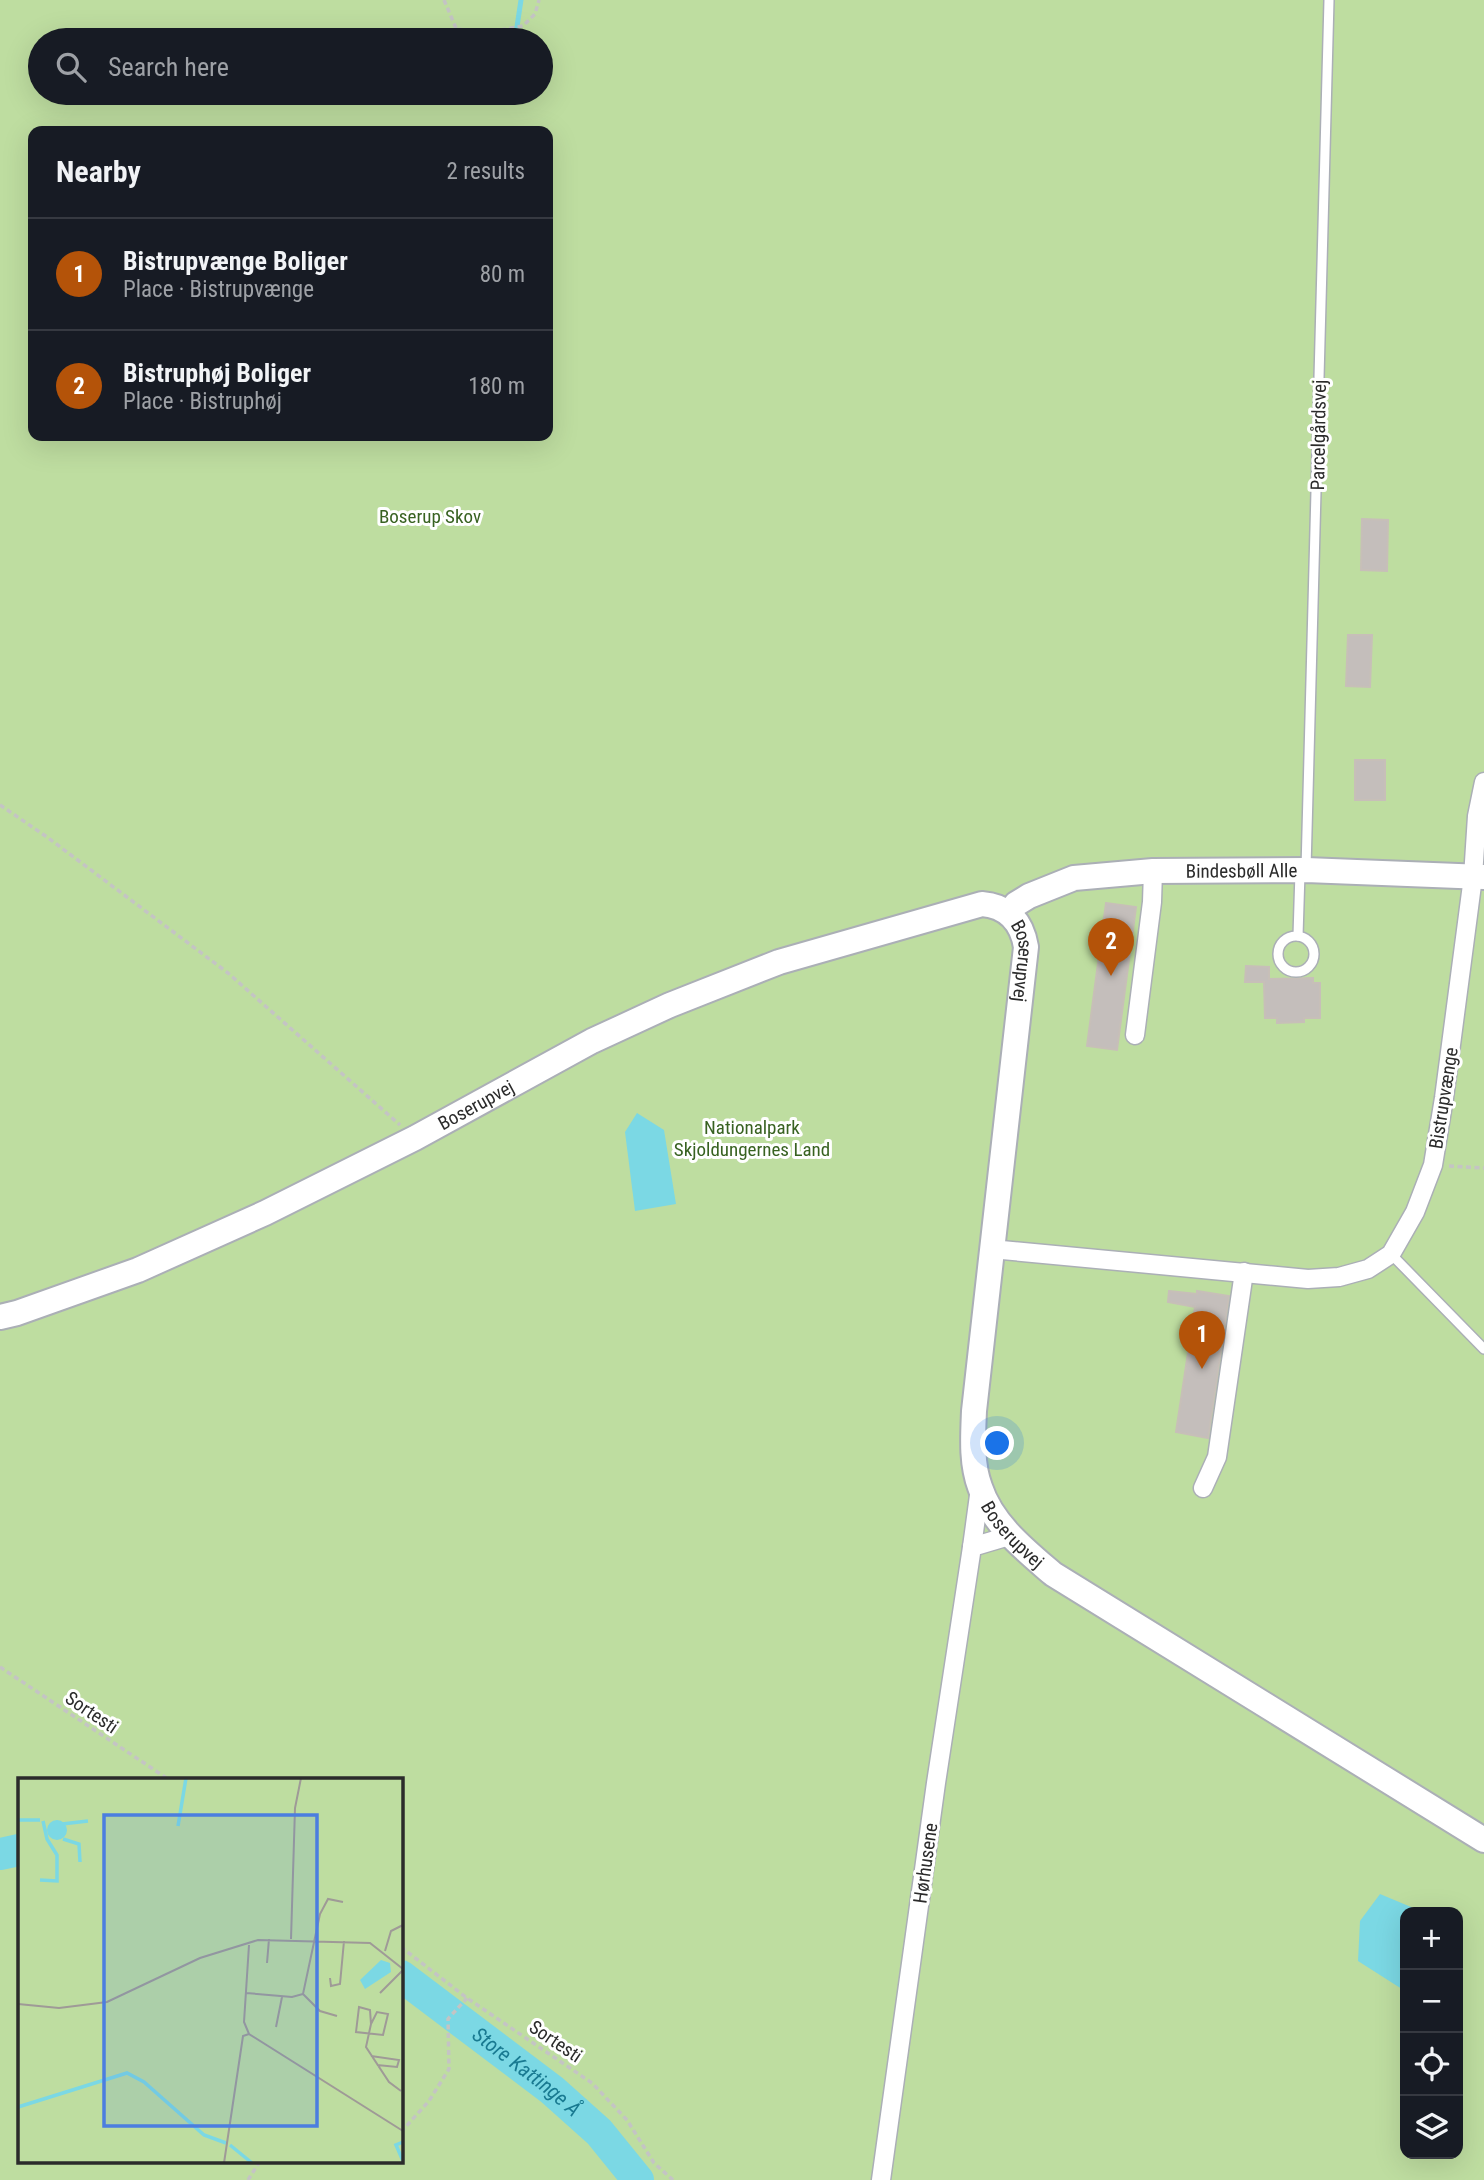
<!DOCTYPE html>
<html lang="en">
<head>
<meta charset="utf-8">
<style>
	:root { --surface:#171b24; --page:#20242c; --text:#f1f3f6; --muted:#9ea1a6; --line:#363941; --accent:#b45309 }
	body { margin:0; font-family:"Roboto Condensed",sans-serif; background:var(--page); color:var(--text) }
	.controls { position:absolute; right:21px; bottom:21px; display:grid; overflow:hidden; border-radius:14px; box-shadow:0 7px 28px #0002 }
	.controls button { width:63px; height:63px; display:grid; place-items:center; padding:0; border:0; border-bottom:2px solid var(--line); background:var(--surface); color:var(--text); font:35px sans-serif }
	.you { position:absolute; left:998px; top:1444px; width:24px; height:24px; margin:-18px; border:5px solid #fff; border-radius:50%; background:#1a73e8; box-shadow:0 0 0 10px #1a73e833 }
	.badge { display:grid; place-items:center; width:46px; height:46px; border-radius:50%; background:var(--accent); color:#fff; font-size:23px; font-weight:700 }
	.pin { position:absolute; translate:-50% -58px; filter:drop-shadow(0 2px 4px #0008) }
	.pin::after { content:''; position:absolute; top:37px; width:24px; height:21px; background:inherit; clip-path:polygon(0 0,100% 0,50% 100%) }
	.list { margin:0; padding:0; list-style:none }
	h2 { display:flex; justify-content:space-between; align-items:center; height:91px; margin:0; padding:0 28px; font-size:30px }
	h2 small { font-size:23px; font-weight:400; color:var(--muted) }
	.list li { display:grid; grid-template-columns:46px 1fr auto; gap:21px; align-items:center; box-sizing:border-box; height:112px; padding:0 28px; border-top:2px solid var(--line) }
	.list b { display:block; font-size:26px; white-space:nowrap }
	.list p { margin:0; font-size:23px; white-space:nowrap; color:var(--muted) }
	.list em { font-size:23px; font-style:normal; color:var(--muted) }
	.icon { flex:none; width:38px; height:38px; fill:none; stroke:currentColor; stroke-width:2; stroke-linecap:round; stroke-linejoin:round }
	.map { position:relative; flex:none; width:1484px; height:2180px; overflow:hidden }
	.search { position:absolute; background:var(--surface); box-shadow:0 7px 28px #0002; left:28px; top:28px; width:525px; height:77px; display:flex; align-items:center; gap:18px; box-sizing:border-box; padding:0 24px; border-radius:38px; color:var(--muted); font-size:26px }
	.panel { position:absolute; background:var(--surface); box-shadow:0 7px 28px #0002; left:28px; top:126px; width:525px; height:315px; border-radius:14px }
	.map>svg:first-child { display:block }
	.green { fill:#bedda0; fill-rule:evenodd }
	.water { fill:#7bd8e4 }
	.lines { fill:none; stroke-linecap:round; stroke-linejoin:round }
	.stream { stroke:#7bd8e4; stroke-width:5 }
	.river { stroke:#7bd8e4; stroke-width:32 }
	.building { fill:#c4bebb; stroke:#c7bfb8; stroke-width:2 }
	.lane-casing { stroke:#abafb6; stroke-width:12 }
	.street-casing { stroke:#abafb6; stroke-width:21 }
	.secondary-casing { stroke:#abafb6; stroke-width:28 }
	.path { stroke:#c4c4c4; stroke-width:3.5; stroke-dasharray:5 3.5; stroke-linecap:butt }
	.lane { stroke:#fff; stroke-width:9 }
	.street { stroke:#fff; stroke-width:18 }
	.secondary { stroke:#fff; stroke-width:24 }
	.labels { text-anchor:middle; stroke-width:6; stroke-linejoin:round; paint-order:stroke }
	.street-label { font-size:19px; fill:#2b2b2b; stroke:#fff }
	.park-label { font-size:19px; fill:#386221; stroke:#fff }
	.water-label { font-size:21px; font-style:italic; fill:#197a91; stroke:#fff }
	.inset-river { fill:none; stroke:#7bd8e4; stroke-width:3.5 }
	.inset-road { fill:none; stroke:#9f9a97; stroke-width:2 }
	.view { fill:#4b7ee0; fill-opacity:0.15; stroke:#4b7ee0; stroke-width:3.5 }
	.inset-edge { fill:none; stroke:#2b2b2b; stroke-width:3.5 }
</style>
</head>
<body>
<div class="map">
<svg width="1484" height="2180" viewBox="0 0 1484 2180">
	<rect width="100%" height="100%" fill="#ece4df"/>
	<path class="green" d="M0,0H1484V2180H0ZM40,40H541V93H40ZM33,131H548V436H33ZM19,1779H401V2161H19ZM1405,1912H1458V2154H1405Z"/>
	<g class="water">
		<path d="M637,1113L664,1130L676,1204L635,1211L625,1132Z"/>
		<path d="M1380,1894L1423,1912H1405V1991L1358,1961L1360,1921Z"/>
	</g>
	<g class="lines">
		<path class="stream" d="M515,40L521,0"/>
		<g class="river">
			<path d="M0,1854L19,1850"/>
			<path id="s1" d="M401,1976L552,2090L599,2132L638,2180"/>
		</g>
	</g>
	<g class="building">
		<path d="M1362,519L1388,520L1387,571L1361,570Z"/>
		<path d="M1348,635H1372L1370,687L1346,686Z"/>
		<rect x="1355" y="760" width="30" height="40"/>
		<path d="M1106,903L1136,907L1117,1050L1087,1046Z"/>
		<path d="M1246,966L1269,967V979L1313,978V983H1320V1018H1304V1022L1277,1023V1018H1265L1264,982H1245Z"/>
		<path d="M1169,1291L1197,1294V1291L1229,1296L1208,1438L1176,1432L1195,1307L1168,1302Z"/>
	</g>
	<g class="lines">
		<g class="lane-casing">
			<g id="lane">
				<path d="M1306,869L1329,0"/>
				<circle cx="1296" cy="954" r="18"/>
				<path d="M1298,936L1300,872"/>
				<path d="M1391,1254L1484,1349"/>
			</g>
		</g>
		<g class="street-casing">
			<g id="street">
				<path d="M1135,1035L1152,902L1153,871"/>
				<path d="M991,1249L1308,1279L1339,1277L1368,1269L1391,1254L1415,1212L1433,1165L1444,1098L1473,877L1477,816L1484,782"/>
				<path d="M1203,1488L1217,1457L1244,1272"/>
				<path d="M972,1547L980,1488"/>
				<path d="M881,2180L936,1783L972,1547L1009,1536"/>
			</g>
		</g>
		<g class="secondary-casing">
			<g id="secondary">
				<path id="s2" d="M1009,913L1016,904L1029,896L1074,878L1153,871L1306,870L1484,877"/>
				<path id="s3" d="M0,1317L17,1313L138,1270L265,1213L415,1138L592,1041L670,1005L779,962L982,904C1008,906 1022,922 1026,947L974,1411C973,1436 971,1463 980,1487C992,1524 1025,1550 1053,1574L1484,1840"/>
			</g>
		</g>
		<g class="path">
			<path d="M444,0L456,28L477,34L523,26L535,14L539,0"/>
			<path d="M0,805L47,837L228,973L400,1125"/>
			<path d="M1449,1166L1484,1168"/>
			<path d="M0,1667L168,1779"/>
			<path d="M401,1947L467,1998L592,2083L627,2120L654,2163L673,2180"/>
			<path d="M401,2132L429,2101L449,2069L448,2019L467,1998"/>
			<path d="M248,2180L260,2161"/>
		</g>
		<use href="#lane" class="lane"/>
		<use href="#street" class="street"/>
		<use href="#secondary" class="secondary"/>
	</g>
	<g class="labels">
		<g class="street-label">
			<text transform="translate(1318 435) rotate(-89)" y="7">Parcelgårdsvej</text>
			<text dy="7" stroke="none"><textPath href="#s2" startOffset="243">Bindesbøll Alle</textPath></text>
			<text dy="7" stroke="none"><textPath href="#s3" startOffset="1150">Boserupvej</textPath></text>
			<text transform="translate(1443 1098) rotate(-81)" y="7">Bistrupvænge</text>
			<text dy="7" stroke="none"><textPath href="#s3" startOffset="522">Boserupvej</textPath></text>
			<text dy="7" stroke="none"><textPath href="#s3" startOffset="1738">Boserupvej</textPath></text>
			<text transform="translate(92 1712) rotate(34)" y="7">Sortesti</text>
			<text transform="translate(925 1863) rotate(-82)" y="7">Hørhusene</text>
			<text transform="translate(556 2041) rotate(34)" y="7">Sortesti</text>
		</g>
		<g class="park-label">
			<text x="430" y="523">Boserup Skov</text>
			<text x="752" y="1134">Nationalpark<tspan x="752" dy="22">Skjoldungernes Land</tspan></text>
		</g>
		<g class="water-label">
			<text dy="7" stroke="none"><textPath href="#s1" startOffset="158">Store Kattinge Å</textPath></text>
		</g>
	</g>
	<g transform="translate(18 1778)">
		<rect width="385" height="385" fill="#ece4df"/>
		<path d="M0,0H385V385H0Z" fill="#bedda0"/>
		<path d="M29 52a10 10 0 1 1 20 0a10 10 0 1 1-20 0ZM363,182L372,185L373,194L347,211L342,202Z" fill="#7bd8e4"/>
		<path class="inset-river" d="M0,42H22M44,46L70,43M160,48L168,0M45,61L61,66L62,84M22,102L39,103V77L29,61L25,43M0,329L109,295L126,304L186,357L208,365M385,364L378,367L385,383M212,367L234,385"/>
		<path class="inset-road" d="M273,161L277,30L283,0M231,167L226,244L231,256L385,353M367,173L373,153L385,147M249,185L251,161M312,200L313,208L322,206L326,163M228,215L274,219L285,216L302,136L310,121L325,124M362,215L385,192M285,216L302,233L319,238M0,226L41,230L89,224L182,180L240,162L352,165L385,191M341,229L352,232L353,246L359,234L370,236L365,257L338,254ZM353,246L348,269L371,304L383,313M258,249L264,219M353,278L381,282L379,289L359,287M385,305V329M206,385L225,258L231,256"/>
		<path class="view" d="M86,37H299V348H86Z"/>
		<rect width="385" height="385" class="inset-edge"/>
	</g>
</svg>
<div class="controls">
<button>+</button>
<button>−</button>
<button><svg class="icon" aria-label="locate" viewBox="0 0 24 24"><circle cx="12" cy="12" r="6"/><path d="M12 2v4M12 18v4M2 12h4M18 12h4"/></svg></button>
<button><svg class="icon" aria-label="layers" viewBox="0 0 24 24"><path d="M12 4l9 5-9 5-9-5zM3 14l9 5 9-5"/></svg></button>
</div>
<div class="you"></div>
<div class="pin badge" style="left:1202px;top:1369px">1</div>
<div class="pin badge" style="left:1111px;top:976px">2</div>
<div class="search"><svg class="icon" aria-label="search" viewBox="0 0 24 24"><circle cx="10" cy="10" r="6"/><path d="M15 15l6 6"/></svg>Search here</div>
<section class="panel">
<h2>Nearby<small>2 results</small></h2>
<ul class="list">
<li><span class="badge">1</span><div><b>Bistrupvænge Boliger</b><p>Place · Bistrupvænge</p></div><em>80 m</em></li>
<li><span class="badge">2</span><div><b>Bistruphøj Boliger</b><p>Place · Bistruphøj</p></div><em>180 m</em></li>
</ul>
</section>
</div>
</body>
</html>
